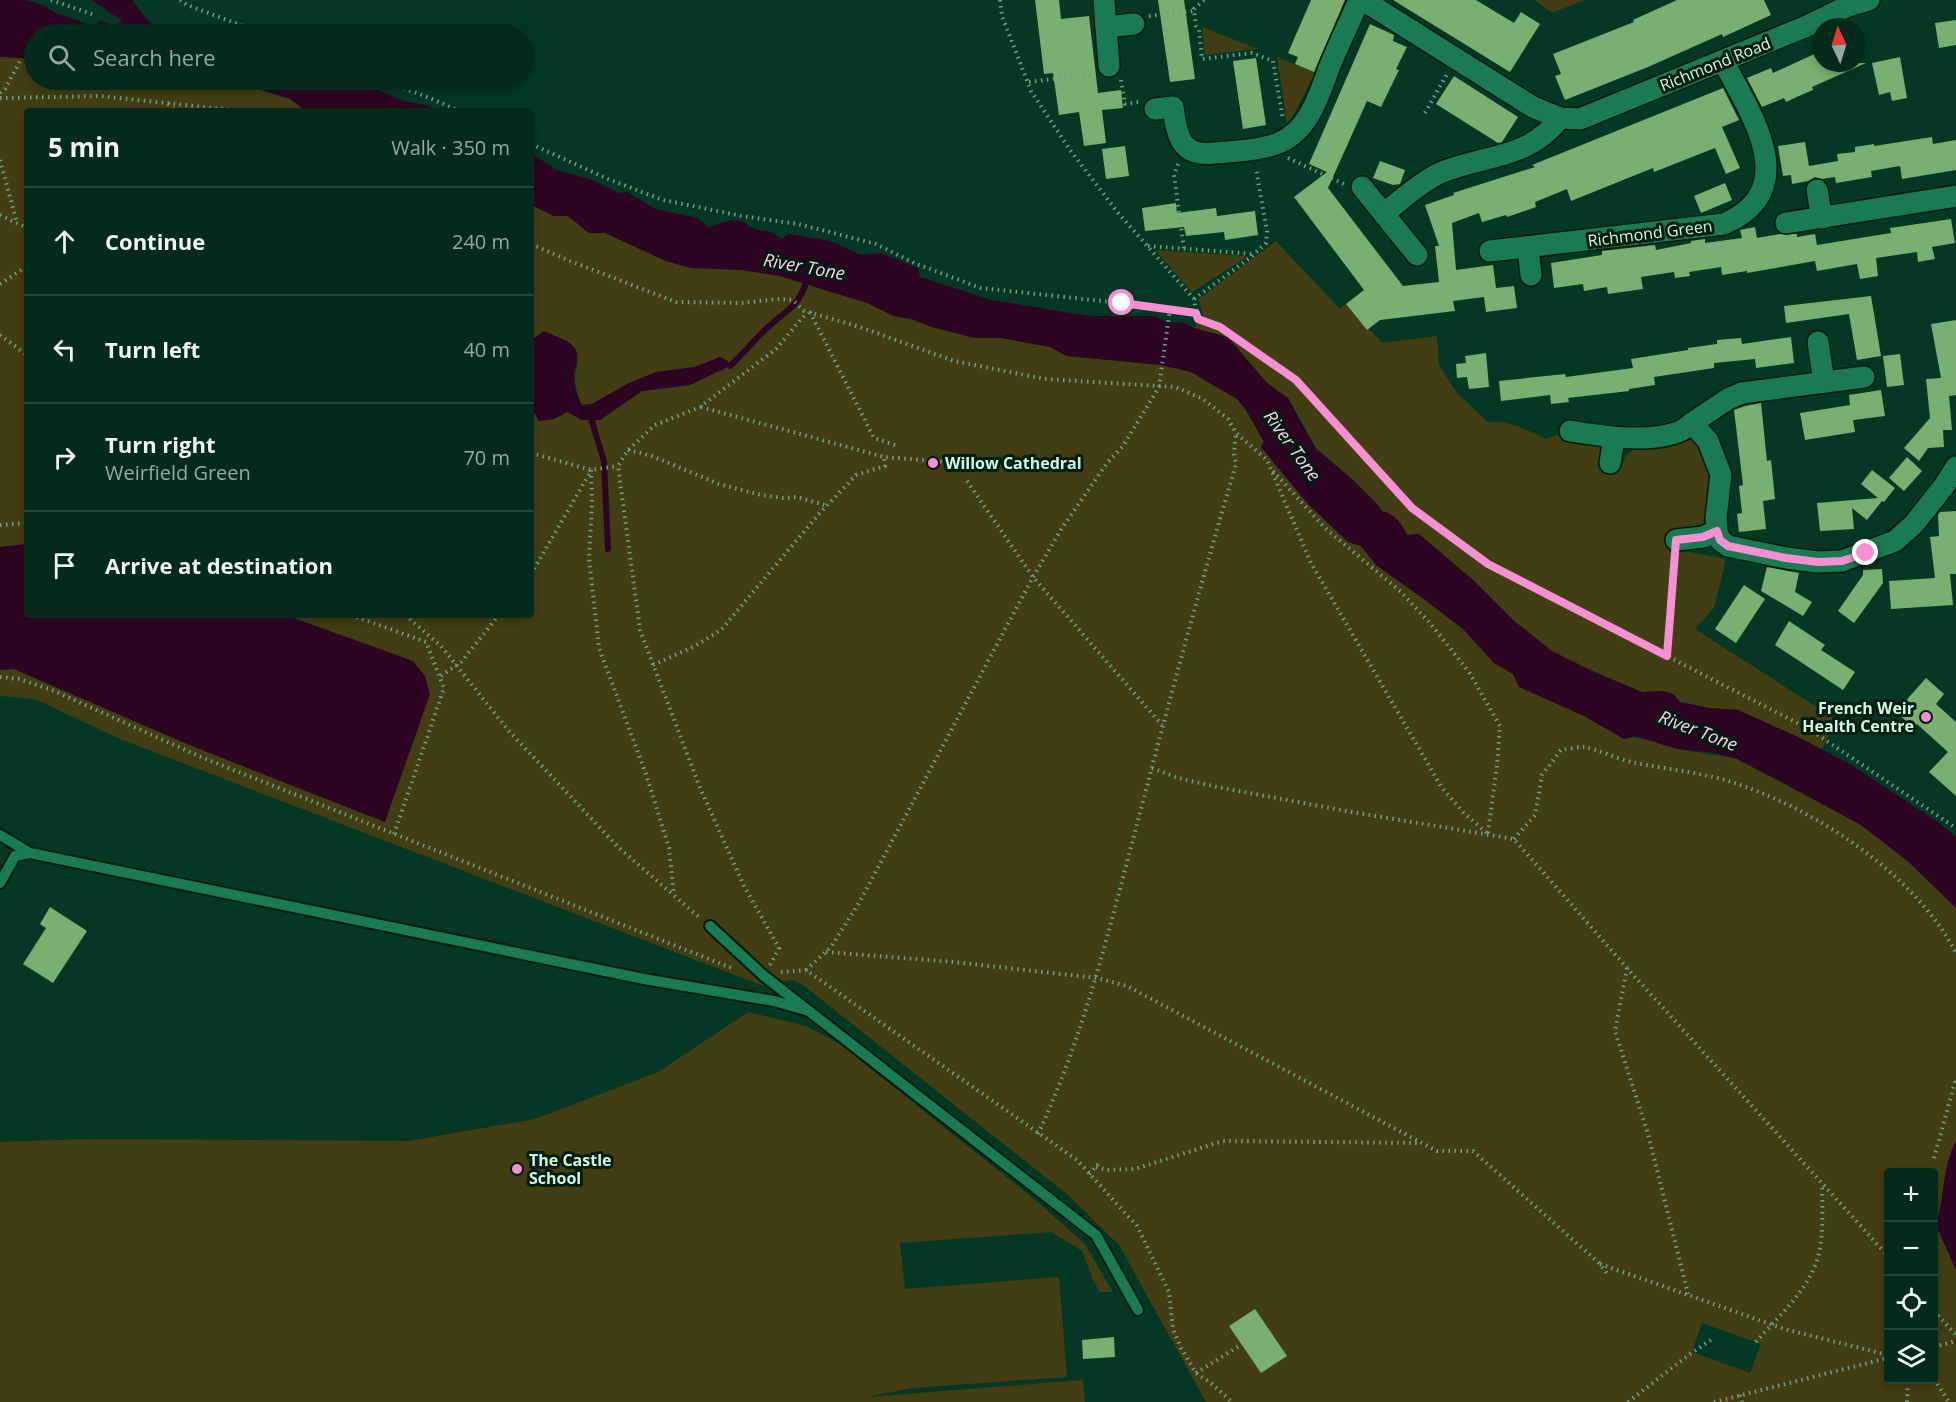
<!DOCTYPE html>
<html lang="en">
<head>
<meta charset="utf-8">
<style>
	:root { --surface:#032a1b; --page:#0d3224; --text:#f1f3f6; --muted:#97a7a3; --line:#24463a }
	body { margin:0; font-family:"Open Sans",sans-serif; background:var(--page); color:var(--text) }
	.controls { position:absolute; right:18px; bottom:18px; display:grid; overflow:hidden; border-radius:6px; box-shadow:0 3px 9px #0003 }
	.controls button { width:54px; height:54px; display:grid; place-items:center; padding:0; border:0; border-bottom:2px solid var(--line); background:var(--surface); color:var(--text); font:30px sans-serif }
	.compass { position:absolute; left:1812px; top:18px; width:54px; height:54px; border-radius:50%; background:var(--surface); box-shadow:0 3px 9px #0003; rotate:356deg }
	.stop { position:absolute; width:18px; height:18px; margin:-14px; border:4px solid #f591d3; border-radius:50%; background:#fff }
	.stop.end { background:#f591d3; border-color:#fff; box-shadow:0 2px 6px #0008 }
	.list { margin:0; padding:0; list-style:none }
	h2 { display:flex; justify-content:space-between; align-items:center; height:78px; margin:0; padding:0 24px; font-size:26px }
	h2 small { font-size:20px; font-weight:400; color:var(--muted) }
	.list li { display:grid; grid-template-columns:39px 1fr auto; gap:18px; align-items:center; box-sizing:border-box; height:108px; padding:0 24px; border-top:2px solid var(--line) }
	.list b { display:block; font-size:22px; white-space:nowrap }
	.list p { margin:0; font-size:20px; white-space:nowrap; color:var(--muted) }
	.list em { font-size:20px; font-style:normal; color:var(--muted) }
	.icon { flex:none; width:33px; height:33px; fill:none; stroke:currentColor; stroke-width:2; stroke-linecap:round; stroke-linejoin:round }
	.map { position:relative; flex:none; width:1956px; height:1402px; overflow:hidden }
	.search { position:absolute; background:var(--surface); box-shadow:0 3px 9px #0003; left:24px; top:24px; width:510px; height:66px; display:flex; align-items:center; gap:15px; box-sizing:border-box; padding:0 21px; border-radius:33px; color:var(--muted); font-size:22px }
	.panel { position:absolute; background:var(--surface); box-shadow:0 3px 9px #0003; left:24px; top:108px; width:510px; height:510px; border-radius:6px }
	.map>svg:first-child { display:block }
	.green { fill:#433d14; fill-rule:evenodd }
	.water { fill:#2e0423 }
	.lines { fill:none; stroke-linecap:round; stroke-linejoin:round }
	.stream { stroke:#2e0423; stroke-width:6 }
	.building { fill:#79af71 }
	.service-casing { stroke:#011c10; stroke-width:14 }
	.minor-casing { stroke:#011c10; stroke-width:24 }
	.path { stroke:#71a08a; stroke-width:4; stroke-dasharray:1.5 4.5; stroke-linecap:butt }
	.service { stroke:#1a7a54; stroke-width:10 }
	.minor { stroke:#1a7a54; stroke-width:21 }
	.route { stroke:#f591d3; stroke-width:8 }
	.poi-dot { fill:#f591d3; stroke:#011c10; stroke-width:2 }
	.labels { text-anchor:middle; stroke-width:6; stroke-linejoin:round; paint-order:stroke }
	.street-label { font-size:16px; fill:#cff9e2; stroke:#011c10 }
	.poi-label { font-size:16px; font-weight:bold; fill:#cff9e2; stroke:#011c10; text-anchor:start }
	.water-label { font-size:18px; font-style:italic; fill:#fecdeb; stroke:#011c10 }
</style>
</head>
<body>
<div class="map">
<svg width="1956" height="1402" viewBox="0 0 1956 1402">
	<rect width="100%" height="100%" fill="#043824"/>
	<g class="green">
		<path d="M1535,0H1584L1552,13Z"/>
		<path d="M1202,27L1258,49L1205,55Z"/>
		<path d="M13,56L34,59V80H217L245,85L290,99L306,111H27V544L0,547V57Z"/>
		<path d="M1277,57L1315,73L1293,116L1287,124Z"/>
		<path d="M531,205L554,216H568L589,233H605L666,261L691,268L742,270L780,276L867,303L894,316L911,319L932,327L974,338H1002L1050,347L1067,356L1161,365L1191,372L1237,399L1246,410L1264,442L1261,447L1308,504L1348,542L1361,546L1376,565L1428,602L1464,630L1494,663L1513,674L1519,687L1584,716L1624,739C1642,734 1658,744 1675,748C1695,753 1717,754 1737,759L1861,825L1906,860L1956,908V1141C1942,1167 1945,1197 1936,1225L1956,1270V1402H1206L1119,1245L1068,1195L803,985L792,980L761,985L120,739L35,699L0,696V670L14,669L187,744L385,822L413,661L285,615H531V407L540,421L554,419L567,412L582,420H600L642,391L690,385L720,357L695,367L656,372L627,384L592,404L582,405C575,390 573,378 578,362L534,338L531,345ZM1888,1172H1934V1380H1888ZM1702,1323L1761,1344L1750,1373L1692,1352ZM1230,1326L1286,1356L1261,1373Z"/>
		<path d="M1276,241L1340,309L1346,304L1367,330L1369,329L1382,343L1437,336L1439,365L1457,393L1488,422C1510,420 1527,430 1546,439C1550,437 1555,435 1560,434C1571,434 1595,439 1601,448C1605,454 1604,460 1602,467L1620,469L1626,456L1633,450L1670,445L1683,440H1696C1702,449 1710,463 1711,474C1713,487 1706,519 1700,530L1671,533L1670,552H1689L1726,559L1714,608L1695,629L1837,720L1822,749L1798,737L1738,710L1709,708L1680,702L1673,694L1663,691L1642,692L1566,659L1551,651L1513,620L1473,580L1419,534L1407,535C1402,524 1394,513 1382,512L1378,505L1352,479L1316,448L1288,398L1267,383L1228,338L1194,328L1203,316L1199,299Z"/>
		<path d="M1155,250L1248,256L1192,292Z"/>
		<path d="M748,1012L806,1026L840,1044L1039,1203L1085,1244L1113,1292H1100L1094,1282L1082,1251L1051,1232L900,1243L905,1289L1059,1277L1067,1377L912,1388L867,1397L1083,1380L1085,1402H0V1142L87,1139L409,1141L535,1119L658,1072Z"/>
	</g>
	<g class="water">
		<path d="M0,0H27L45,6L56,13L95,27L100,20L116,27L122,21L92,0H132L147,19L160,32L194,34H34V59L0,57Z"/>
		<path d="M217,80H356L403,101L426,105L438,111H306L290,99L245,85Z"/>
		<path d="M531,149L535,156L557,170L593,180L619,193L627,192L655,209L698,218L708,227C718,226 729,217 741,221C746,222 749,227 754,229C769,233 766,227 781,239L789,234L831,241L861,255L881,253L918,268L920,277L991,300L1090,316H1154L1164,321L1175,323L1182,322L1194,328L1228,337L1267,383L1288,398L1316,449L1352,479L1378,505L1382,511C1394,513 1402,524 1407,535L1419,534L1473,580L1513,620L1552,651L1596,673L1642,692L1663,691L1673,694L1680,702L1709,708L1738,710L1798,737L1850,764L1938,822L1956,837V908L1909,862L1861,825L1778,780L1737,759L1715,753L1677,749L1635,736L1624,739L1584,716L1519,687L1513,674L1494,663L1464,630L1428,602L1376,565L1361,546L1348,542L1308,504L1261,447L1264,442L1246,410L1237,399L1191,372L1161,365L1067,356L1050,347L1002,338H974L932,327L911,319L894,316L867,303L780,276L742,270L691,268L666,261L605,233H589L568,216H554L531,205Z"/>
		<path d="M544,331C552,335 567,339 573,346C581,354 576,364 574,373C573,383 577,396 582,405L592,404L627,384L656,372L695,367L720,357L728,361L730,366L690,385L642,391L600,420H582L567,412L554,419L539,421L531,407V345L534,338Z"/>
		<path d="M27,544V615H285L413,661L425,676L430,694L385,822L187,744L14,669L0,670V547Z"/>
		<path d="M1956,1141V1270L1936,1225C1945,1197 1942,1167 1956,1141Z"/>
	</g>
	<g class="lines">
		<g class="stream">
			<path d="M730,366C743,354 754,340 767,328C789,307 797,310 808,278"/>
			<path d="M590,415L604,461L608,549"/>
		</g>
	</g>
	<g class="building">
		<path d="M1035,0H1059L1061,19L1089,16L1098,93L1121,90L1123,108L1102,110L1106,143L1084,146L1079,112L1059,115L1053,73L1044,74Z"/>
		<path d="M1158,0H1184L1195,79L1170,82Z"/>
		<path d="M1311,0H1345L1314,72L1295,64L1298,57L1288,53Z"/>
		<path d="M1393,0H1476L1514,23L1521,12L1540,24L1510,72Z"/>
		<path d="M1677,0H1764L1771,15L1723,37L1722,34L1648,67L1565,100L1555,76L1561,74L1553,54L1634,22L1633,20Z"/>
		<path d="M1956,20V45L1939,48L1935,23Z"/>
		<path d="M1370,24L1394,35L1393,41L1407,47L1396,69L1399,70L1381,107L1367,101L1328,188L1403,286L1439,282L1435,246H1439L1425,205L1454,195L1453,193L1535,167L1532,165L1723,88L1739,120L1722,127L1740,168L1726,174L1715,148L1654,172L1653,168L1571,201L1567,189L1535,202L1536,207L1507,217L1506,215L1482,222L1479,213L1452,223L1456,270L1493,265L1496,288L1514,286L1517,308L1486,312L1484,297L1453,301L1455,311L1380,320L1367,330L1346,304L1364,290L1294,197L1327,172L1309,164Z"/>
		<path d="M1821,51V63H1866L1812,87L1813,90L1799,96L1786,102L1784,98L1762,107L1747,78L1771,68L1773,73Z"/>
		<path d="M1900,57L1907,98L1892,101L1890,92L1879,95L1872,63Z"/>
		<path d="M1256,58L1266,125L1243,129L1233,61Z"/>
		<path d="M1454,76L1518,117L1502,142L1498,143L1436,104Z"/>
		<path d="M1932,137L1933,144L1956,140V170L1902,179L1900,166L1871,171L1872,177L1836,183L1835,177L1822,179L1815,177L1808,181L1792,184L1791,175L1783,176L1778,146L1805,142L1809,166L1838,161L1837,154L1855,152V147L1874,144V146Z"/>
		<path d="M1125,146L1129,176L1106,179L1102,149Z"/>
		<path d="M1380,161L1405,170L1400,184L1393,185L1373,178Z"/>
		<path d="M1725,183L1732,200L1701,213L1694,196Z"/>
		<path d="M1176,203L1177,213L1216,208L1217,216L1255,211L1258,235L1225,240L1224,232L1186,236L1184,227L1145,231L1142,208Z"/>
		<path d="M1951,219L1955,243L1932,247L1935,259L1918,262L1917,252L1876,258L1878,276L1860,279L1857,264L1817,271L1815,261L1747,273V271L1722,275L1721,267L1689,272L1690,276L1675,278L1674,272L1641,277L1643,289L1608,294L1607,287L1584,291L1583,284L1554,288L1551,263L1602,255V251L1655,245L1656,250L1691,243V241L1705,239V243L1742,238L1740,230L1755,227L1757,238L1780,234H1797V237L1815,234L1817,245L1891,233L1890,228Z"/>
		<path d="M1871,296L1881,356L1857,360L1849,314L1786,323L1784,306Z"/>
		<path d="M1956,320V395L1949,396L1952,430H1943L1944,447L1928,448L1919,461L1904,448L1930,418L1926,379L1941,378L1931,324Z"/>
		<path d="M1791,337L1794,363L1756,368L1755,359L1714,363V368L1654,377L1655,385L1629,389V391L1568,398L1569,402L1551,404L1550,395L1501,401L1499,381L1565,374L1566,377L1633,368L1631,359L1688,350V348L1717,344V340L1741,338L1742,344Z"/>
		<path d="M1486,353L1489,387L1469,389L1467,377L1457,378L1456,364L1466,363L1465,356Z"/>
		<path d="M1900,354L1904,385L1887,387L1883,356Z"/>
		<path d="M1881,390L1885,416L1853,420L1855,432L1805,440L1800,413L1850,405L1849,395Z"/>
		<path d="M1761,403L1767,461L1771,460L1775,499L1763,501L1766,529L1739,532L1737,514L1742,513L1739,486L1743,485L1734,410L1745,406Z"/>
		<path d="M1907,457L1922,471L1904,491L1889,478Z"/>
		<path d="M1872,470L1895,488L1884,502L1882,501L1867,520L1852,508L1854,529L1820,531L1817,503L1878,498L1861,484Z"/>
		<path d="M1956,511V574H1950L1953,605L1891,609L1889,581L1935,578L1930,537L1939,536L1938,515L1940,512Z"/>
		<path d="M1767,567L1799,573L1795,592L1812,602L1803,616L1761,591Z"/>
		<path d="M1882,569L1883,583L1854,623L1838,611L1863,575V570Z"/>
		<path d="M1744,585L1765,599L1736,643L1715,629Z"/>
		<path d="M1789,621L1825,645L1821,650L1855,672L1843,690L1775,645Z"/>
		<path d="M1926,678L1944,694L1936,704L1956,722V796L1929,772L1948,752L1917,724L1914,728L1896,712Z"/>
		<path d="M50,907L87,931L53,983L23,964L46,928L40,924Z"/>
		<path d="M1255,1309L1287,1356L1261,1373L1229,1326Z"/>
		<path d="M1114,1337L1115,1357L1083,1359L1082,1340Z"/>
	</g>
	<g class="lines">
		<g class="service-casing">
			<g id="service">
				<path d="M0,835L30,853L644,979L774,1001L809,1011"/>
				<path d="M0,883L15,856L30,853"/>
				<path d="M710,926L764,976L1096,1235L1138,1310"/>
			</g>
		</g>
		<g class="minor-casing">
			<g id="minor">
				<path d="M1104,0L1109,66"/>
				<path d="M1363,0L1533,107L1560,118L1580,119L1807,26L1848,6L1869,0"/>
				<path d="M1106,27L1134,24"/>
				<path d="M1155,109L1173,107C1177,134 1179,157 1214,153C1232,152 1264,150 1281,142C1311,128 1320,91 1331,63C1340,42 1350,21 1359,0"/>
				<path d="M1362,187L1417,255"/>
				<path d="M1817,190L1822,218"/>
				<path d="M1384,214C1399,201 1427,177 1445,171C1487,155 1530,158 1560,118"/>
				<path d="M1786,223L1956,196"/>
				<path d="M1528,248L1531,275"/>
				<path d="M1490,251L1724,224C1804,189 1750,113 1723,61"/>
				<path d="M1818,342L1824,382"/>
				<path d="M1864,377L1742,393L1728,399L1692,423L1708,441L1721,475L1716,518L1717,531L1720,540L1728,546L1786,558L1818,562L1842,561L1895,541L1914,524L1944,486L1956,467"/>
				<path d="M1570,431C1601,436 1645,443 1675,433C1681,432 1687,427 1692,423"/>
				<path d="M1610,463L1614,438"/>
				<path d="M1676,540L1703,537L1717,531"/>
			</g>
		</g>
		<g class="path">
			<path d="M51,0L95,15"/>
			<path d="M180,0L187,5L265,34"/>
			<path d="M1000,0L1002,16L1031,91L1070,150L1119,214L1194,299L1196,313"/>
			<path d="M1204,0L1194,9L1196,26L1199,29L1202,59L1252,53L1273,61L1283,120"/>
			<path d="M1149,16L1194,11"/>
			<path d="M381,80L430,98L459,111"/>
			<path d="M1121,80L1125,104L1139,102"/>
			<path d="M1029,82L1094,74"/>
			<path d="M0,93L5,89L20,61"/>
			<path d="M0,98L100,96L241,111"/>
			<path d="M168,104L175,111"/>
			<path d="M1425,113L1447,74"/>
			<path d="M531,144L608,179L663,200L742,216L798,224L876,244L914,263L981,288L1121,303L1196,313L1198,319L1220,327L1296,380L1412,508L1488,564L1809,729L1956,828"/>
			<path d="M1288,158L1344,184"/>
			<path d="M0,160L17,223"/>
			<path d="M1178,164L1174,175L1184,249"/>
			<path d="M0,215L27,228"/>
			<path d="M531,244L570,261L676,302L741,303L779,299L793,300L804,311L860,327L954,361L1045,379L1175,387L1203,399L1228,419L1236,433L1267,460L1311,563L1442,788L1464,813L1488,834"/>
			<path d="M1148,246L1254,254"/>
			<path d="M0,284L27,266"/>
			<path d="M1194,299L1251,257L1266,243L1267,231L1256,169"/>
			<path d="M810,312L874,438L898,446"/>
			<path d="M0,335L27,355"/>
			<path d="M701,407L884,457L986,465"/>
			<path d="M628,450L652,456L719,484L761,495L783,498L797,497L828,506"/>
			<path d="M531,453L591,470L618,466"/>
			<path d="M591,470L592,505L589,558L599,648L646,774L669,848L674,895"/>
			<path d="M1273,471L1325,528L1401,592L1430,623L1469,672L1500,726L1497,765L1488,833"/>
			<path d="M967,481L1033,577L1162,725"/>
			<path d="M0,525L27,523"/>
			<path d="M531,574L591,471"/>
			<path d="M351,615L426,642L444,688L394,834"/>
			<path d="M405,615L441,646L508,730L618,847L700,918"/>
			<path d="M1667,656L1674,559"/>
			<path d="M653,665L693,647L721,630L818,515L856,475L885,466L884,457"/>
			<path d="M441,676L461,662L499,615"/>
			<path d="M0,677L19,679L52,690L201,757L734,969"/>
			<path d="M1152,768L1178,778L1217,787L1352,812L1514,839L1627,968L1888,1256"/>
			<path d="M1514,839L1535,815L1542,775L1561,750C1568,749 1577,747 1584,747C1597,749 1619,760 1636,763C1665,769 1696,772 1725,780C1810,805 1915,873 1956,953"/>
			<path d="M826,952L954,962L1097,978L1127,986L1437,1151H1473L1600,1264L1608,1275"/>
			<path d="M770,965L779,948L744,886L700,788L640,630L618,466L628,450L655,425L700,407L776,349L807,312"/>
			<path d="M1627,968L1615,1031L1648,1134L1688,1294"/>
			<path d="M806,970L831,947L859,903L1033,577L1062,528L1107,463L1123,446L1159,387L1170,309"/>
			<path d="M781,972L806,970L1077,1160L1137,1226L1169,1292L1173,1329L1181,1348L1196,1373L1211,1383L1232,1402"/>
			<path d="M1038,1134C1083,1038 1108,934 1135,832C1167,709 1200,586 1236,464L1234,454L1236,433"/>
			<path d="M1934,1158L1956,1078"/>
			<path d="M1096,1167L1107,1170L1135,1169L1223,1141L1421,1143"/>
			<path d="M1089,1174L1101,1161"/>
			<path d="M1600,1264L1784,1329L1888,1355"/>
			<path d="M1934,1311L1956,1335"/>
			<path d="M1756,1342C1776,1319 1802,1296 1814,1268C1825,1245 1822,1209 1822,1184"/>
			<path d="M1934,1347L1956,1341"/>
			<path d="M1196,1373L1239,1346"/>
			<path d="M1934,1379L1949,1402"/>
			<path d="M1740,1395L1742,1402"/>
			<path d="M1628,1402L1690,1354L1711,1340"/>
			<path d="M1714,1402L1888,1358"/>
			<path d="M1907,1402L1908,1380"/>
		</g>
		<use href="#service" class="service"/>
		<use href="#minor" class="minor"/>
	</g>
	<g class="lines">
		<path class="route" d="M1122,303L1196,313L1198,319L1220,327L1296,380L1412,508L1488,564L1667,656L1676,540L1703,537L1717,531L1720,540L1728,546L1786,558L1818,562L1842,561L1866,553"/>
	</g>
	<g class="poi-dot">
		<circle cx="933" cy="463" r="6"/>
		<circle cx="1926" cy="717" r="6"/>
		<circle cx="517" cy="1169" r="6"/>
	</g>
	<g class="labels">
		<g class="street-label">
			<text transform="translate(1715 64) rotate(-22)" y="6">Richmond Road</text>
			<text transform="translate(1650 233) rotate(-7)" y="6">Richmond Green</text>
		</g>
		<g class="poi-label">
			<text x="945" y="469">Willow Cathedral</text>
			<text x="1914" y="714" text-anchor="end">French Weir<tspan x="1914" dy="18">Health Centre</tspan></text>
			<text x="529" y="1166">The Castle<tspan x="529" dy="18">School</tspan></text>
		</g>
		<g class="water-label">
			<text transform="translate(804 267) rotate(10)" y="6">River Tone</text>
			<text transform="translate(1292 446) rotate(54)" y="6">River Tone</text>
			<text transform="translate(1698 731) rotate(21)" y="6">River Tone</text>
		</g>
	</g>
</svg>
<div class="controls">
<button>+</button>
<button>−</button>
<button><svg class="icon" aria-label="locate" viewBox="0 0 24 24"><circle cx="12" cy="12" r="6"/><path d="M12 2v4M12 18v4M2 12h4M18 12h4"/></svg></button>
<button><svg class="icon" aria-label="layers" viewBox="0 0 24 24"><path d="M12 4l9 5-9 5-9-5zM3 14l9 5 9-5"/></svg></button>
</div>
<svg class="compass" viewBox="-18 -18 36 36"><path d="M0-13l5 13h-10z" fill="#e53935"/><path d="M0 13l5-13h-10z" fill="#97a7a3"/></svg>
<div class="stop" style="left:1122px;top:303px"></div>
<div class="stop end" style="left:1866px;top:553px"></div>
<div class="search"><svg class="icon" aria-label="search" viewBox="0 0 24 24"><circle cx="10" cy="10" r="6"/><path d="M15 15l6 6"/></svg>Search here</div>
<section class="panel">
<h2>5 min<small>Walk · 350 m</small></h2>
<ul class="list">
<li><svg class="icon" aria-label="ahead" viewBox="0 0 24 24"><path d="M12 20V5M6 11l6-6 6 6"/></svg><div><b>Continue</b></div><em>240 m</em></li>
<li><svg class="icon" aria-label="left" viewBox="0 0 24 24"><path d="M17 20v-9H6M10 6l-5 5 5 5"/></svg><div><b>Turn left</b></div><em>40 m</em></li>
<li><svg class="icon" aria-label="right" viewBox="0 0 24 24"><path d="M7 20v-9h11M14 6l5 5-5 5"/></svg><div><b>Turn right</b><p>Weirfield Green</p></div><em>70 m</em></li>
<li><svg class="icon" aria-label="arrive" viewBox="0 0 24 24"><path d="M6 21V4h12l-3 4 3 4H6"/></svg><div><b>Arrive at destination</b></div></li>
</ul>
</section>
</div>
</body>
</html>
